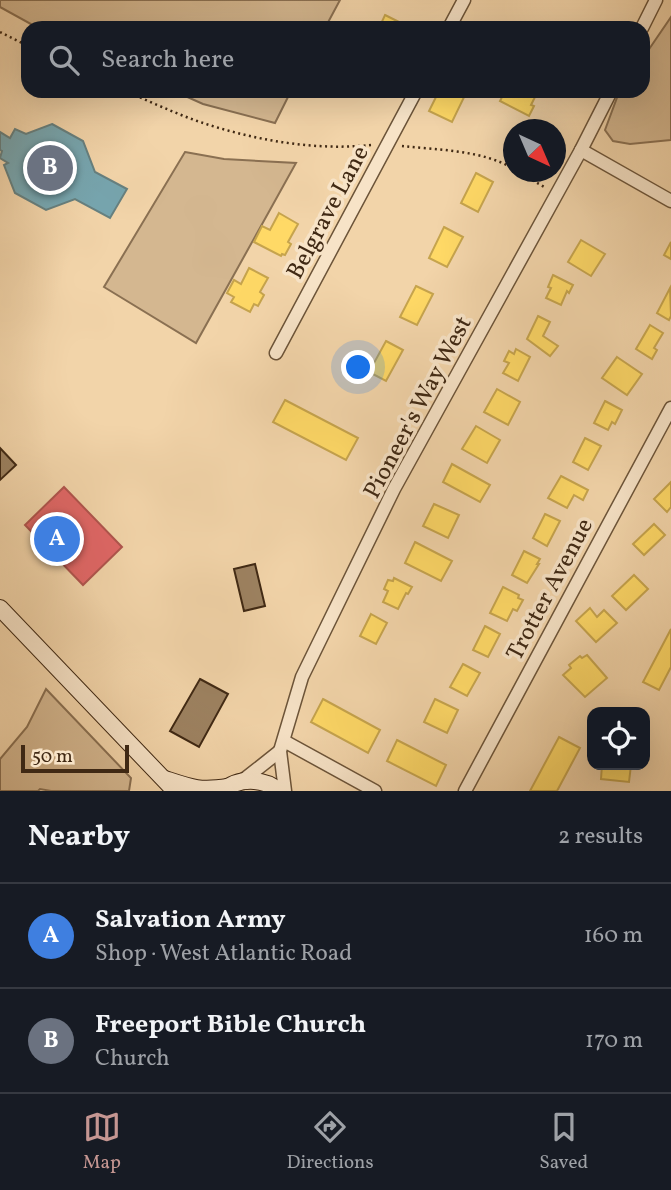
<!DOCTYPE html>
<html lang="en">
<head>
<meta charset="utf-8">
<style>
	:root { --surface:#171b24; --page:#20242c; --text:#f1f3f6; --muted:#9ea1a6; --line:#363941; --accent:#c59692 }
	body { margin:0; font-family:Vollkorn,serif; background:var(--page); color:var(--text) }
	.controls { position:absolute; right:21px; bottom:21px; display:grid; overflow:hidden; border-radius:14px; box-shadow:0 7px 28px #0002 }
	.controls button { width:63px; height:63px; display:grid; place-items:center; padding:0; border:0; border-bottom:2px solid var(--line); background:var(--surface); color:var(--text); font:35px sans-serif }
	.compass { position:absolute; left:503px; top:119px; width:63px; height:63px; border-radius:50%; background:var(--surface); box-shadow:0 7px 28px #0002; rotate:136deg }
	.scale { position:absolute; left:21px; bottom:18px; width:108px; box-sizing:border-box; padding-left:7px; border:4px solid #402914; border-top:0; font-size:19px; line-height:24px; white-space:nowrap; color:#402914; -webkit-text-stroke:5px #f7e3c7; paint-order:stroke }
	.you { position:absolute; left:359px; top:368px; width:24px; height:24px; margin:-18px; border:5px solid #fff; border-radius:50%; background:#1a73e8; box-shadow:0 0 0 10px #1a73e833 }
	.badge { display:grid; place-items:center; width:46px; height:46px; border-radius:50%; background:var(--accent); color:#fff; font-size:23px; font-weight:700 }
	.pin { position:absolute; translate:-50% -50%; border:4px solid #fff; box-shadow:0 2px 7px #0006 }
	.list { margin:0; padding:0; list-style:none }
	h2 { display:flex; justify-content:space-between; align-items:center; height:91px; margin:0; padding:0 28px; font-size:30px }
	h2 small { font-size:23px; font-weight:400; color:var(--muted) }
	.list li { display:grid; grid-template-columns:46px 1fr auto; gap:21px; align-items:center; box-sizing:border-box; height:105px; padding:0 28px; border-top:2px solid var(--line) }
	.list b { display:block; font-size:26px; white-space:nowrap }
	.list p { margin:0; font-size:23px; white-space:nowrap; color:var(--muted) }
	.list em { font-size:23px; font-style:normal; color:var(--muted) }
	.icon { flex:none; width:38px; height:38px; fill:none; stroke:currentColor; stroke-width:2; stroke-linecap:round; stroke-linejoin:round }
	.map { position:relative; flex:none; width:671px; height:791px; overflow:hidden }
	.search { position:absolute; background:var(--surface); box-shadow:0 7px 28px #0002; left:21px; right:21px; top:21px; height:77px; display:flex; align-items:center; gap:18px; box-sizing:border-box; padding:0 24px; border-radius:21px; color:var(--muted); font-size:26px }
	.sheet { height:301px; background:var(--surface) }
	nav { display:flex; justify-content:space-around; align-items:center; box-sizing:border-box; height:98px; border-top:2px solid var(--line); background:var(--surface); font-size:19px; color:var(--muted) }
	nav a { display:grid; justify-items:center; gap:4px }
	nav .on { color:var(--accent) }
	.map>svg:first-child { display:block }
	.green { fill:#d4b790; stroke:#8a7052; stroke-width:2 }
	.homes { fill:#ffd966; stroke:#c6a44d; stroke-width:2 }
	.shops { fill:#e06666; stroke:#b0544d; stroke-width:2 }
	.public { fill:#76a5af; stroke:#668080; stroke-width:2 }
	.building { fill:#9d8261; stroke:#402914; stroke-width:2 }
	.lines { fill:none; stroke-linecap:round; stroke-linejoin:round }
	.street-casing { stroke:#6c5439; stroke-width:15 }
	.secondary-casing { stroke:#402914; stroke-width:18 }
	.path { stroke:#402914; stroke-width:2.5; stroke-dasharray:2 3.5; stroke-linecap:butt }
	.street { stroke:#f7e3c7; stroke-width:12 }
	.secondary { stroke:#f7e3c7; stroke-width:16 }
	.labels { text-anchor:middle; stroke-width:7; stroke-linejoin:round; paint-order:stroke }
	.street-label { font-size:24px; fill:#402914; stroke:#f7e3c7 }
</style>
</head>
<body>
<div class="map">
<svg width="671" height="791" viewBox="0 0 671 791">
	<rect width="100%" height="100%" fill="#f2d4a9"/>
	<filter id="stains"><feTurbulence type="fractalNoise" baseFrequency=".00286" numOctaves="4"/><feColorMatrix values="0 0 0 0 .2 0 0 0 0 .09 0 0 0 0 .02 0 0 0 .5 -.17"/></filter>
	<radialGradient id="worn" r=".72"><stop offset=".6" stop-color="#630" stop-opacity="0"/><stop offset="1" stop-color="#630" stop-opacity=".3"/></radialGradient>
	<g class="green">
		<path d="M0,0H340L325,28H38L0,7Z"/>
		<path d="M671,17V140L630,144L613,141L605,130L618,95L621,91H643V58Z"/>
		<path d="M174,91H291L275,123L203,104Z"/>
		<path d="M185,152L224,159L296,163L196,343L104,287Z"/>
		<path d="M46,689L131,778L129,791H51L40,789L38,791H0V759L27,727Z"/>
	</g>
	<g class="homes">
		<path d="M385,15L405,25L403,28H379Z"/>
		<path d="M439,91H467L452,122L429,111Z"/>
		<path d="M505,91H538L531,105L534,106L529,116L500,101Z"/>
		<path d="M476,173L493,182L478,212L461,203Z"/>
		<path d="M279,213L298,224L288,242L291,244L285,255L282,254L281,256L254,242L262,226L270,230Z"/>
		<path d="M444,227L463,237L447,267L429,258Z"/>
		<path d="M581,240L605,254L591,276L568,262Z"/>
		<path d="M671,242V259L664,255Z"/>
		<path d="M249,268L268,278L260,292L264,295L258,306L254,304L250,312L231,302L234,297L227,293L234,280L241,284Z"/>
		<path d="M553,275L573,285L569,293L567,291L561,305L546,298L551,288L548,287Z"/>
		<path d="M416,286L433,294L417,325L400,317Z"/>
		<path d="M670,288L671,316L669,320L657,313Z"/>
		<path d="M538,316L550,322L543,336L558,346L550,356L527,339Z"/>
		<path d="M650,325L663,333L654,348L657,350L652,359L636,349Z"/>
		<path d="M386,341L403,350L386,381L369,372Z"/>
		<path d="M516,349L530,357L518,381L503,373L509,363L504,361L509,351L514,354Z"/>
		<path d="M617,357L642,374L627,395L602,378Z"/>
		<path d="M497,389L520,402L508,425L484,412Z"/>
		<path d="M285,400L358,438L346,460L273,422Z"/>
		<path d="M605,401L622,410L615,424L612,422L608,430L594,423Z"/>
		<path d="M476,426L500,440L487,463L462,449Z"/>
		<path d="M585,438L601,446L588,470L573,462Z"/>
		<path d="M452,464L490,485L480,502L443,482Z"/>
		<path d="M561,476L588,490L583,500L574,495L567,508L548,498Z"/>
		<path d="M671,482V507L667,512L654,499Z"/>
		<path d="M434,504L459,515L448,538L423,526Z"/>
		<path d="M545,514L560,521L547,546L533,538Z"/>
		<path d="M654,524L665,535L644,555L633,544Z"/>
		<path d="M415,542L452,561L441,581L405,563Z"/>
		<path d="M524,551L540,559L537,564H539L527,583L512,575Z"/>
		<path d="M634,575L648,589L626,610L612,596Z"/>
		<path d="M394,578L412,587L408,594L406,593L398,609L383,602L388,591L384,589L388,580L393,581Z"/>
		<path d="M503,587L519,595L518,598L523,600L517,611L513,609L507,621L490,613Z"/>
		<path d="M590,608L597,617L604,610L617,623L596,642L576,621Z"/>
		<path d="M371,614L387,623L376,644L360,636Z"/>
		<path d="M485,626L500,634L488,657L473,650Z"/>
		<path d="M671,629V667L659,690L643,682Z"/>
		<path d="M587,655L607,678L585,697L563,675L571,668L569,665L580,656L582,658Z"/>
		<path d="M463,664L480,673L467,696L450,687Z"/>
		<path d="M323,699L380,730L368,753L311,722Z"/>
		<path d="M435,699L458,710L447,733L424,722Z"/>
		<path d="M559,737L580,748L557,791H530Z"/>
		<path d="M397,740L446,765L436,786L387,761Z"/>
		<path d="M602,765H631L629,782L601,779Z"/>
	</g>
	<path class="shops" d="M64,487L122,547L83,585L25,525Z"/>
	<path class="public" d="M52,124L83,141L95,172L127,189L110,218L75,199L46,210L15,193L4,165L8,163L0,158L2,151L0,150V132L10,138L15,129L26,134Z"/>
	<g class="building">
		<path d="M0,448L16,465L0,480Z"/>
		<path d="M255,564L265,606L244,611L234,569Z"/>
		<path d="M200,679L228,694L199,747L170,731Z"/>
	</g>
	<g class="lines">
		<g class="street-casing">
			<g id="street">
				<path d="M449,28L464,0"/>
				<path d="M642,28L656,0"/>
				<path d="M581,150L671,201"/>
				<path d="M276,353L416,91"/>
				<path d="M284,741L375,791"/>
				<path d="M242,781L280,751"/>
				<path d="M285,791L280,751L302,677L394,489L581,150L611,91"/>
				<path d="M465,791L671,408"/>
			</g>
		</g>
		<g class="secondary-casing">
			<g id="secondary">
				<path d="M0,608L175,791"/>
				<path d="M165,779C192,788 199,791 228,787"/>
				<path d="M223,791C238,777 264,778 279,791"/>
			</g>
		</g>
		<g class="path">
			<path d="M0,32L28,46"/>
			<path d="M125,91C149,101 174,113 200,122C254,140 314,151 371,145"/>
			<path d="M402,146C438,150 483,150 514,169"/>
			<path d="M518,172L546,188"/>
		</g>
		<use href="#street" class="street"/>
		<use href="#secondary" class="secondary"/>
	</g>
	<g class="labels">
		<g class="street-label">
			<text transform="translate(327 212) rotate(-62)" y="8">Belgrave Lane</text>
			<text transform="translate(417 407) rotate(-62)" y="8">Pioneer's Way West</text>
			<text transform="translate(549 589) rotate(-62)" y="8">Trotter Avenue</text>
		</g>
	</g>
	<rect width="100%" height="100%" filter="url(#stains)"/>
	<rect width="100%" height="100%" fill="url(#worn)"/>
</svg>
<div class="controls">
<button><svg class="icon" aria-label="locate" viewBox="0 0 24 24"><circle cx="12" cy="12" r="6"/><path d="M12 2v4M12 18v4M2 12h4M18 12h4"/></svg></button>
</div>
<svg class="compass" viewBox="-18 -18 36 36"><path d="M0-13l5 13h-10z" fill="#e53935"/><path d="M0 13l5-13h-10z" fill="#9ea1a6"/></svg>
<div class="scale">50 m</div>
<div class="you"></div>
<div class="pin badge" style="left:57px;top:539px;background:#3f7fe0">A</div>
<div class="pin badge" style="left:50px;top:168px;background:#6b7280">B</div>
<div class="search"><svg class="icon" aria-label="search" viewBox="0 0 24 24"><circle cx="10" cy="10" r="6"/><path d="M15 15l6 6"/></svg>Search here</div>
</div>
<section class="sheet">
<h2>Nearby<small>2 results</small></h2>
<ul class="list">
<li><span class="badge" style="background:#3f7fe0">A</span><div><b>Salvation Army</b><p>Shop · West Atlantic Road</p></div><em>160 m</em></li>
<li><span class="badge" style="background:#6b7280">B</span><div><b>Freeport Bible Church</b><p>Church</p></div><em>170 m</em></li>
</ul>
</section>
<nav>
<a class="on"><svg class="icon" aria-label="map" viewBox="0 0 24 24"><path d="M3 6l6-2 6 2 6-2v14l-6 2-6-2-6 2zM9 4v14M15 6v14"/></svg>Map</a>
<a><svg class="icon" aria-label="directions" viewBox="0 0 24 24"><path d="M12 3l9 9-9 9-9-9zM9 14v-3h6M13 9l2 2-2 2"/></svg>Directions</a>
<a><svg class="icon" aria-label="saved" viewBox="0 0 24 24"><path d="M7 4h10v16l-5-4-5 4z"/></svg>Saved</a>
</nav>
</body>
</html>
